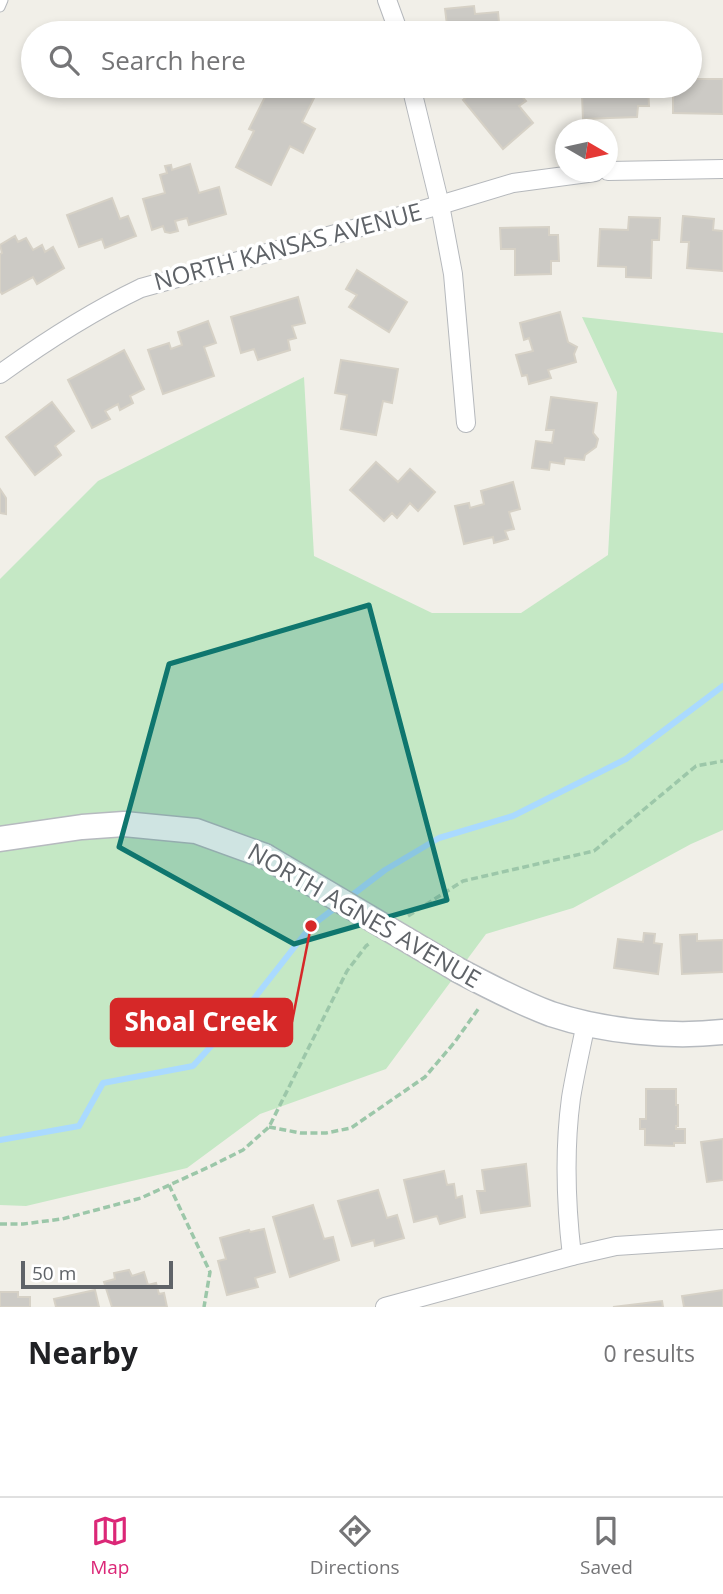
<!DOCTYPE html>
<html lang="en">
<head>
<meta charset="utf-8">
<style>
	:root { --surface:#fff; --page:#f6f6f6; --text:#202124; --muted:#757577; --line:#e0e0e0; --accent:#db2777 }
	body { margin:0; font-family:"Open Sans",sans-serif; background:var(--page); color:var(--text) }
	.compass { position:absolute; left:555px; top:119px; width:63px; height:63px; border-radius:50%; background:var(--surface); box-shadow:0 4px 10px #0003; rotate:99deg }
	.scale { position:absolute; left:21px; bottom:18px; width:152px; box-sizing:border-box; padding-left:7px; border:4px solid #5f6368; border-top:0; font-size:19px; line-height:24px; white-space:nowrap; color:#5f6368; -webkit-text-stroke:5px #fff; paint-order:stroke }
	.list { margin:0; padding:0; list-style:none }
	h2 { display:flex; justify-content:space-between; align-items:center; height:91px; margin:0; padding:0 28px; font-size:30px }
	h2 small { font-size:23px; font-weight:400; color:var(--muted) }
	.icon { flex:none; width:38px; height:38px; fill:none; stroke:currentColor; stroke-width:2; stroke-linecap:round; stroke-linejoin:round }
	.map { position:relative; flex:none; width:723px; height:1307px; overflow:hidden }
	.search { position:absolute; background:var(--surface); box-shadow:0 4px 10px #0003; left:21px; right:21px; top:21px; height:77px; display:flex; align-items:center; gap:18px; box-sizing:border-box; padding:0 24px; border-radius:38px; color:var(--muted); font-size:26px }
	.sheet { height:189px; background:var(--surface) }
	nav { display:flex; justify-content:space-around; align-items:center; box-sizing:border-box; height:98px; border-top:2px solid var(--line); background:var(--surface); font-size:19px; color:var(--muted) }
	nav a { display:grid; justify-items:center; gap:4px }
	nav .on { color:var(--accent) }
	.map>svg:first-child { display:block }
	.green { fill:#c5e8c5 }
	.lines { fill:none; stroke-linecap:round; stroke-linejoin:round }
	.stream { stroke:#aadaff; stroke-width:6 }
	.building { fill:#cccac5; stroke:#d6d1c6; stroke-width:2 }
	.lane-casing { stroke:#b5b8bc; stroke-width:11 }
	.street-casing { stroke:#b5b8bc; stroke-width:20 }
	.secondary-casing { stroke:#b6babf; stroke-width:27 }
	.path { stroke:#9cc7a9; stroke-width:3.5; stroke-dasharray:7 3.5; stroke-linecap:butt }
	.lane { stroke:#fff; stroke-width:9 }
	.street { stroke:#fff; stroke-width:18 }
	.secondary { stroke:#fff; stroke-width:24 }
	.secondary-bridge-casing { stroke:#b6babf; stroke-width:27; stroke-linecap:butt }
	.secondary-bridge { stroke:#fff; stroke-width:24 }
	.marked { fill:#0f766e; fill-opacity:0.2; stroke:#0f766e; stroke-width:5; stroke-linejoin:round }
	.labels { text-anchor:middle; stroke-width:7; stroke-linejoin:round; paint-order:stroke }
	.street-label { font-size:24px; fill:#5f6368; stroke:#fff }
	.leader { fill:none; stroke:#d62828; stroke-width:2.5 }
	.callout-dot { fill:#d62828; stroke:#fff; stroke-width:2.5 }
	.callout { fill:#d62828; stroke:#d62828; stroke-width:2.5 }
	.callout-label { font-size:26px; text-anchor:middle; font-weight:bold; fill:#fff }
</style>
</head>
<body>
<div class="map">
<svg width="723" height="1307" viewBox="0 0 723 1307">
	<rect width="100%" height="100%" fill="#f1efe8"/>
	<path class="green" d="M582,317L723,333V830L691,844L573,908L486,934L386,1069L260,1114L187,1168L26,1206L0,1205V579L98,481L304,377L314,556L432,613H521L608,555L617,392Z"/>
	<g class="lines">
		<g class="stream">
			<path d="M347,899L385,870L439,838L513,816L626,759L723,686"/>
			<path d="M0,1140L79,1126L103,1083L193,1066L253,1000L311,926L339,905"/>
		</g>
	</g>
	<g class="building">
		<path d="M474,6L475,14L498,12L500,33H448L445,9Z"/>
		<path d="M690,79H723V114L673,113V87L690,86Z"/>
		<path d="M277,86H320L302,122L315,129L303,153L290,146L271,185L236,167L254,131L249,129L269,89L274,92Z"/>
		<path d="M480,86L487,93L496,86L501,92L509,86H513L526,101L519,106L533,123L503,149L463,100Z"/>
		<path d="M592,86H648L649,106H638L637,117L583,119L582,95H592Z"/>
		<path d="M190,164L199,193L219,187L226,214L189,225L187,218L175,221L178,231L170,233L165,232L163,226L152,230L143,199L165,193L160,175L167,173L165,166L171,165L172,170Z"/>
		<path d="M112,198L120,219L128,216L136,236L105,248L102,239L79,247L67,215Z"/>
		<path d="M683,216L714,219L713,230L723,231V271L687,268L689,242H681Z"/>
		<path d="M629,217L660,218L659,240H652L651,278L626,277V267L598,266L600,229L628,230Z"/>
		<path d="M549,227V235H558L559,261H551V274L515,275V249H501L500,228Z"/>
		<path d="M15,236L18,242L26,238L33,250L42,245L45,252L53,247L64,268L37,284L33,277L2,294L0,291V254L2,253L0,245Z"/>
		<path d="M357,270L407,302L389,332L349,307L357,295L346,289Z"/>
		<path d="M298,297L305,323L292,326L296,338L288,340L290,350L258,360L254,349L241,353L231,317Z"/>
		<path d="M560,312L568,342L577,347L574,354L576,362L548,370L551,378L529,384L527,375L522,376L516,355L533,351L529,338L524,340L520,323Z"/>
		<path d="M208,321L216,343L204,347L214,376L163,394L148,350L169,343L171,349L182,345L178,332Z"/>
		<path d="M124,350L144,389L130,396L133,403L120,410L118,404L105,411L110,419L92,428L68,380Z"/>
		<path d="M341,360L398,369L392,403L383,401L376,435L341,429L347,395L335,393Z"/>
		<path d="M551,397L597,403L593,433L598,439L596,447L585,455L584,460L565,458L564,464L550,462L549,470L532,468L536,441L552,443L554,430H546Z"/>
		<path d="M52,402L74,431L55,446L61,455L35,475L6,437Z"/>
		<path d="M376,462L398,482L410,469L435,492L418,511L410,503L397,518L392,513L384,521L350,490Z"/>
		<path d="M513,482L520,509L509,512L514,529L505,531L508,539L494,543L493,537L464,544L455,506L469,503L470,508L484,504L481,491Z"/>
		<path d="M0,489L6,498V514L0,513Z"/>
		<path d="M644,933L655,934L654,943L662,944L658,974L614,968L618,939L643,942Z"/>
		<path d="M697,934V941L723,940V972L682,974L680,935Z"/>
		<path d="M646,1089H676V1105H678V1126H676V1129H685V1143H674V1146L645,1145V1129H640V1119H646Z"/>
		<path d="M723,1139V1180L707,1182L701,1142Z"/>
		<path d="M526,1164L530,1206L481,1213L477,1191H485L482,1170Z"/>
		<path d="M444,1171L447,1185L454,1184L456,1198L462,1196L465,1217L440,1224L437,1216L414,1222L404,1180Z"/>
		<path d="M378,1190L387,1218L397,1215L404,1238L375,1246L374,1240L352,1246L338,1201Z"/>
		<path d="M313,1205L324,1239L333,1237L339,1260L290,1277L273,1217Z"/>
		<path d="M264,1229L275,1272L255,1278L258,1287L227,1295L218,1261L226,1259L220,1238L249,1230L250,1232Z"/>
		<path d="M129,1270L132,1276L144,1272L148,1285L156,1283L159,1294L164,1293L167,1307H112L104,1282L115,1279L114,1273Z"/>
		<path d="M95,1290L99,1307H56L54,1299Z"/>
		<path d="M723,1290V1307H684L682,1296Z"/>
		<path d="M0,1292H18V1297H30V1307H0Z"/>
		<path d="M662,1301L663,1307H613Z"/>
	</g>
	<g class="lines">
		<g class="lane-casing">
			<path id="lane" d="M0,7L3,0"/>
		</g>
		<g class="street-casing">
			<g id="street">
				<path d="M387,0L399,33"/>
				<path d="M411,86L440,205L453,274L466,423"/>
				<path d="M608,171L723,169"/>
				<path d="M0,374C43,343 93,311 141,288L440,205L513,183L595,172"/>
				<path d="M572,1256C566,1205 564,1150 571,1098C575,1073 581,1048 586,1023"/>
				<path d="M385,1307L572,1256L616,1246L723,1239"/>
			</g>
		</g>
		<g class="secondary-casing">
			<g id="secondary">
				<path d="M0,839L82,827L124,824L196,831L265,856"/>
				<path d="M458,970C488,986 519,1002 551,1014C602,1031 669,1038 723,1032"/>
			</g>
		</g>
		<g class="path">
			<path d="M408,916L463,881L594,851L696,766L723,761"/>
			<path d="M269,1127L301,1133H326L351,1128L425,1077L454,1043L479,1008"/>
			<path d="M169,1185L210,1272L204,1307"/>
			<path d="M0,1224H23L62,1219L141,1198L211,1166L243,1150L269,1127L347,971L366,946L370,943"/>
		</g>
		<use href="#lane" class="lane"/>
		<use href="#street" class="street"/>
		<use href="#secondary" class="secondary"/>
		<g class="secondary-bridge-casing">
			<path id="secondary-bridge" d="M265,856L458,970"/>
		</g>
		<use href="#secondary-bridge" class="secondary-bridge"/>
	</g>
	<path class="marked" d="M369,605L447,900L294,944L119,847L169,664Z"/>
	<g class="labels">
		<g class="street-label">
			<text transform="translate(288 247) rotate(-15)" y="8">NORTH KANSAS AVENUE</text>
			<text transform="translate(364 916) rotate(30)" y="8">NORTH AGNES AVENUE</text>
		</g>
	</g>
	<path class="leader" d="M311 926L292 1022"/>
	<circle class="callout-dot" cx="311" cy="926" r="7"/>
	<rect class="callout" x="111" y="999" width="181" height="47" rx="7"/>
	<g class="callout-label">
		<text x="201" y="1031">Shoal Creek</text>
	</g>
</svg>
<svg class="compass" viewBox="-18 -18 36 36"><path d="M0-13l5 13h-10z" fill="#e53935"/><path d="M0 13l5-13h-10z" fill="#757577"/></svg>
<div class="scale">50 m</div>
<div class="search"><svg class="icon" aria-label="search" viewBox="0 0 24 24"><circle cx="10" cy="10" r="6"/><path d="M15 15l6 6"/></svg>Search here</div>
</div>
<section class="sheet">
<h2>Nearby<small>0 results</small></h2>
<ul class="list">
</ul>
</section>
<nav>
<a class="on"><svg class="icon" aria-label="map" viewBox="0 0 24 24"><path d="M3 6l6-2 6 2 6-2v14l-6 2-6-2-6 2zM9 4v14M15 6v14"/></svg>Map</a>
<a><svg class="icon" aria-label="directions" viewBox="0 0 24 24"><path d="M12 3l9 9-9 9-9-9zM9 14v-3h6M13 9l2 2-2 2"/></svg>Directions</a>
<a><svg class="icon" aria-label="saved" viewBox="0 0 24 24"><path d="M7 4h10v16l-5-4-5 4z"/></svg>Saved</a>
</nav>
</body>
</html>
